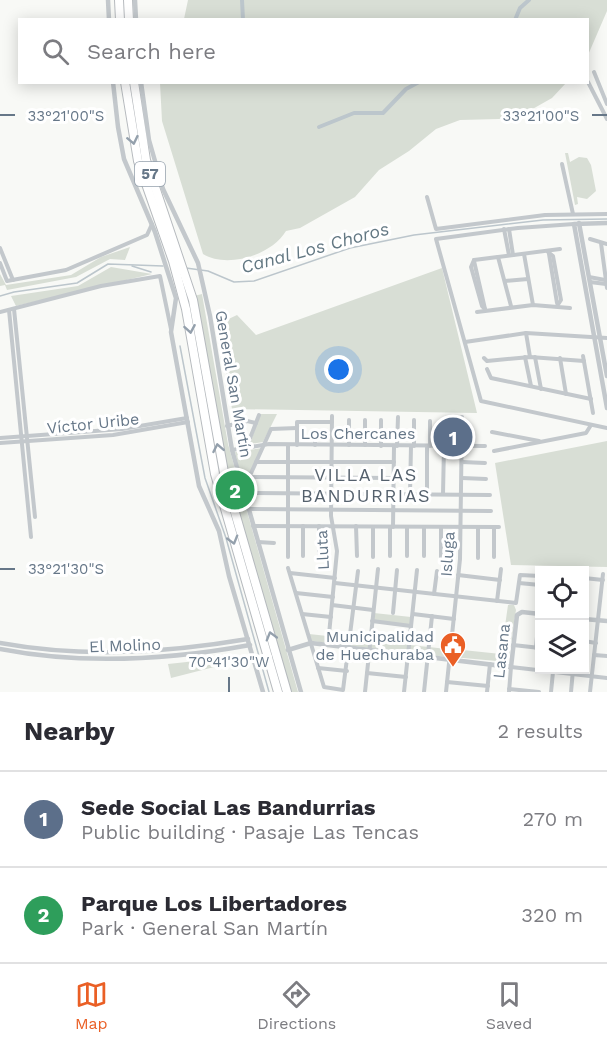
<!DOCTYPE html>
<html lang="en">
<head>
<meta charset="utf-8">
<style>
	:root { --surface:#fff; --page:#f7f7f7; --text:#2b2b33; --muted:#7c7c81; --line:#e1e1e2; --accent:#ea5f25 }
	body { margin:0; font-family:"Work Sans",sans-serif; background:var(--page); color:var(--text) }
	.controls { position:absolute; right:18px; bottom:18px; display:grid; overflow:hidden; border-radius:0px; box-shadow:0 3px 15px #0003 }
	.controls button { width:54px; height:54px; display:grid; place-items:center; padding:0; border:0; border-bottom:2px solid var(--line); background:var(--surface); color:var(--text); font:30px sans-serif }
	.you { position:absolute; left:339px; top:370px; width:21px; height:21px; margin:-15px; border:4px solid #fff; border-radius:50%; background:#1a73e8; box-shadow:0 0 0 9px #1a73e833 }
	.badge { display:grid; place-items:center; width:39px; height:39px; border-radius:50%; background:var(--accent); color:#fff; font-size:20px; font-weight:700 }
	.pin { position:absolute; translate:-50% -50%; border:3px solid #fff; box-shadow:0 2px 6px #0006 }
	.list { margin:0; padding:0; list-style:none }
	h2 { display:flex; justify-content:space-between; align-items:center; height:78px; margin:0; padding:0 24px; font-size:26px }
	h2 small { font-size:20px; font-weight:400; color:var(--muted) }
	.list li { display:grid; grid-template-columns:39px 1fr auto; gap:18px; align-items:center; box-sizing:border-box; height:96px; padding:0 24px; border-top:2px solid var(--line) }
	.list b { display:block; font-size:22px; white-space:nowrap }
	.list p { margin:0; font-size:20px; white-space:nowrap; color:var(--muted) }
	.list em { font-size:20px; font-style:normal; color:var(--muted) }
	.icon { flex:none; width:33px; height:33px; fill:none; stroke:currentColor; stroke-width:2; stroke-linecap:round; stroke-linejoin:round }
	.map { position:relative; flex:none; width:607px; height:692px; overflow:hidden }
	.search { position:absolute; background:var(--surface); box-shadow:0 3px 15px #0003; left:18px; right:18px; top:18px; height:66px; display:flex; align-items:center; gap:15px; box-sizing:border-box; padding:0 21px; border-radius:0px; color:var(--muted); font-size:22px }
	.sheet { height:270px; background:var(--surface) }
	nav { display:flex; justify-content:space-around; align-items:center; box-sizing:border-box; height:84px; border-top:2px solid var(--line); background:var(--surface); font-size:16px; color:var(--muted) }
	nav a { display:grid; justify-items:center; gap:3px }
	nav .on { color:var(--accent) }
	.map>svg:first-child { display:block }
	.green { fill:#d8ded5 }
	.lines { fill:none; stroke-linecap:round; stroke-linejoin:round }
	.stream { stroke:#bcc6cc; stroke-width:1.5 }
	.canal { stroke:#bcc6cc; stroke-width:4 }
	.motorway-casing { stroke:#b6babe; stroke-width:10 }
	.minor { stroke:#c3c8cc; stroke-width:4 }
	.tertiary { stroke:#c3c8cc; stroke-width:4.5 }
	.motorway { stroke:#fff; stroke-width:8 }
	.oneway { stroke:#94a0ac }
	.ticks { fill:none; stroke:#678; stroke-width:2 }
	.labels { text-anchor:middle; stroke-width:6; stroke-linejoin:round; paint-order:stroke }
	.shield { fill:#fff; stroke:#94a0ac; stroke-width:1.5 }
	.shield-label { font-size:15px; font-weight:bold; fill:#678 }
	.street-label { font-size:16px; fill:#678; stroke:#fff }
	.poi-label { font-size:16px; fill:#678; stroke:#fff; text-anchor:end }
	.water-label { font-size:18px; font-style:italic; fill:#637883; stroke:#fff }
	.neighbourhood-label { font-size:18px; letter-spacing:1.5px; fill:#55616d; stroke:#fff }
	.ticks-label { font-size:15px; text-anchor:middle; fill:#678; stroke:#fff; stroke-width:6; stroke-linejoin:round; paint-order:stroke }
</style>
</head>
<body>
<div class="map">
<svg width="607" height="692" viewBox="0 0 607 692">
	<rect width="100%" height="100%" fill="#f8f9f6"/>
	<g class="green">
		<path d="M188,0H607V11L588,55V20L184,19Z"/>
		<path d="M160,83V82L566,83L552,98L522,115L499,119L460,120L436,129L409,151L379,170L355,197L300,228L286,231C272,255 227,269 203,254L162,121Z"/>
		<path d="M565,153H568L570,162L579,157L587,158L591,165L596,191L587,199L577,197L578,204L575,205Z"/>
		<path d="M130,247L125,260L110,259L76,277L7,290L5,285L0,286V274L6,285L71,275L101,257Z"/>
		<path d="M111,267L152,274L16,306L11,296L78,286Z"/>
		<path d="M442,268L477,413L232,409L218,324L237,315L256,335Z"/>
		<path d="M202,294L228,444L298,692H290L229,484L194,296Z"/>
		<path d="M260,414H277L263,442L250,444Z"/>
		<path d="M447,417H460L459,443L447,441Z"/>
		<path d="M607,441V567L511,565L495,463Z"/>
		<path d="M262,448L243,487L235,452Z"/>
		<path d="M508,605H514L516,610L508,662L452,657L453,649L501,654Z"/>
		<path d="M374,613L411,617L410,625L373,621Z"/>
		<path d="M309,634L447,649L446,657L311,641Z"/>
		<path d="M224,658L226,664L171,678L168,664Z"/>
	</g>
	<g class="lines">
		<g class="stream">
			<path d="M132,266L151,272"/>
			<path d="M186,268L208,271L234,282L254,281L350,248L414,235L543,220L607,219"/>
			<path d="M0,296L14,292L77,283L108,264L163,266"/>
			<path d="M180,346L205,478L226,538L269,692"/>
		</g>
		<g class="canal">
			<path d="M242,0L243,20"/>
			<path d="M515,20L520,8L529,0"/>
			<path d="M319,127L354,113H383L406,89L419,82"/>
		</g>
		<g class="motorway-casing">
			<g id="motorway">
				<path d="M119,0L120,20"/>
				<path d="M128,0L129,20"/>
				<path d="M125,82L138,161L173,261L186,309L215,474L278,692"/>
				<path d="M134,82L146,160L193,300L225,478L287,692"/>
			</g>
		</g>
		<g class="minor">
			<path d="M594,72L607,104"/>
			<path d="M588,82L607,119"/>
			<path d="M562,164L573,214"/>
			<path d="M427,197L436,229L545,215L607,214"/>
			<path d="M574,224L518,228L436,239L481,401L607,428"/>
			<path d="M504,229L509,255"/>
			<path d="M509,229L513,255"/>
			<path d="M590,239L607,244"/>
			<path d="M601,243L607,288"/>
			<path d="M0,248L13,280"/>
			<path d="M548,252L553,256L561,300L557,306"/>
			<path d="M524,254L533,305"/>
			<path d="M549,254L557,303"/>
			<path d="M498,257L511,306"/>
			<path d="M474,260L560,249"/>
			<path d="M474,260L471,267L482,306L485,309"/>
			<path d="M474,261L485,309"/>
			<path d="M0,263L7,281L66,270L147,235L152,224"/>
			<path d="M589,277L605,280"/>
			<path d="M505,281L528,279"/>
			<path d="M590,282L606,284"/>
			<path d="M14,309L35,517"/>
			<path d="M9,310L31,537"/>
			<path d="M0,312L101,286L160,276L171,329"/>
			<path d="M477,312L533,305L570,308"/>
			<path d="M526,333L530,357"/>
			<path d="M465,342L526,333L607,338"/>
			<path d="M583,356L593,413"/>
			<path d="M525,357L531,386"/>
			<path d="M535,357L541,389"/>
			<path d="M484,358L487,361L530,357L584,361"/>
			<path d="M560,358L566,394"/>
			<path d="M487,369L491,378L591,399"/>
			<path d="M446,420V446"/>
			<path d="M227,426L247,421L256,423"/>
			<path d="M492,432L539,441"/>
			<path d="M0,438L122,429L187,418"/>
			<path d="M0,443L113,435L188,422"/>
			<path d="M297,445V422H332"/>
			<path d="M315,445V432"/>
			<path d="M349,445V420"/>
			<path d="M365,445V420"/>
			<path d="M247,446L259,415"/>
			<path d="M381,446V420"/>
			<path d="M397,446L398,417"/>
			<path d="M414,446V420"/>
			<path d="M430,446V421"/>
			<path d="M232,450L269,444L485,446"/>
			<path d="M494,451L586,433L591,425"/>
			<path d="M256,462H394"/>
			<path d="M462,462L485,463"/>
			<path d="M249,477L394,478"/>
			<path d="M462,478L486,479"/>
			<path d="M243,491L271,429L297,428"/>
			<path d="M243,493L490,495"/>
			<path d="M410,494L411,446"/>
			<path d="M427,494V446"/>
			<path d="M443,494L444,446"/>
			<path d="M248,509L491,511"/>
			<path d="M253,526L499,527"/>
			<path d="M356,526L357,556"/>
			<path d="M390,527V556"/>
			<path d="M393,527L394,446"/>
			<path d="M258,542L274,543"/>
			<path d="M303,556V526"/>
			<path d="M319,556V526"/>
			<path d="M407,556V527"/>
			<path d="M424,556V527"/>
			<path d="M288,557V445"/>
			<path d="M373,557V527"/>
			<path d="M441,557V527"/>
			<path d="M494,557V527"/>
			<path d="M478,558V527"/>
			<path d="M288,568L324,687L343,690L358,571"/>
			<path d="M290,573L335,578"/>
			<path d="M458,575L500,580"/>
			<path d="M584,578L603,580"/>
			<path d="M335,583L516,603L520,575L540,576"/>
			<path d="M519,583L540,585"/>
			<path d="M296,593L333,597"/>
			<path d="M434,594L437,571"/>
			<path d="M497,601L501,569"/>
			<path d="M332,605L373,610"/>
			<path d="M393,613L397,570"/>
			<path d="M302,614L331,617"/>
			<path d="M413,614L454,619"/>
			<path d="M372,621L411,626"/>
			<path d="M584,641L596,643"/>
			<path d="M328,645L337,551L331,516L332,416"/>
			<path d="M513,645L540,648"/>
			<path d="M536,648L539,614"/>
			<path d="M594,655L607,656"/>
			<path d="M318,668L347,671"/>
			<path d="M367,673L406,677"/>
			<path d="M447,682L488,686"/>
			<path d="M509,689L539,692"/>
			<path d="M365,692L378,569"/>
			<path d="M404,692L417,570"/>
			<path d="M424,692L432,616"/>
			<path d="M446,692L460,559L462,417"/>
			<path d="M487,692L490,664"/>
			<path d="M509,692L511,667L607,678"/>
			<path d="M551,692L553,672"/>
			<path d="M571,692L573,670"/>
			<path d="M590,692L603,574"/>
		</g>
		<g class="tertiary">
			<path d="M108,0L109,20"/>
			<path d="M135,0L136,20"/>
			<path d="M113,82L118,127L124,159L155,232L176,298L171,332L199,486L219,531L229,576L263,692"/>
			<path d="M141,82L149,140L163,189L198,263L210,316L232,450L301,692"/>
			<path d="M579,223L607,376"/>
			<path d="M607,223L574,224L607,408"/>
			<path d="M584,619L607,621"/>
			<path d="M0,643C83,658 165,653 248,639"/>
			<path d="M0,649C82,665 168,660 250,645"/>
			<path d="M288,650L311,643L511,667L517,615L522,612L540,614"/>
		</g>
		<use href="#motorway" class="motorway"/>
	</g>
	<defs><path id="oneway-chevron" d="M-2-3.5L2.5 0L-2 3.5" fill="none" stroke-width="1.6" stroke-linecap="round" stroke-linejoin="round" transform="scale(1.5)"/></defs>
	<g class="oneway">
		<use href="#oneway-chevron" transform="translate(133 140) rotate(78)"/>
		<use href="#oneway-chevron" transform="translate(190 329) rotate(80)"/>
		<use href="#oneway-chevron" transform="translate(218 448) rotate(-101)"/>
		<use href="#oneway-chevron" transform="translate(233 540) rotate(74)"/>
		<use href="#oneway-chevron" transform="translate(271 636) rotate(-106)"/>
	</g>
	<path class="ticks" d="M0,115H15M592,115H607M0,569H15M229,677V692"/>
	<defs>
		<g id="civic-pin" transform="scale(1.35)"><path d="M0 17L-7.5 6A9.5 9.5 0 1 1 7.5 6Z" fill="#ea5f25" stroke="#fff"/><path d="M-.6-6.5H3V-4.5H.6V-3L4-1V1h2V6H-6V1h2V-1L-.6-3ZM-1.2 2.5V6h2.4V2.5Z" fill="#fff"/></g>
	</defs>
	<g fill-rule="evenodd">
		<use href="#civic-pin" x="453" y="645"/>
	</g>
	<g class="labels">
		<rect class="shield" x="135" y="162" width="30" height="24" rx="4.5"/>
		<g class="shield-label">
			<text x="150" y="179">57</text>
		</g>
		<g class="street-label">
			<text transform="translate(234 384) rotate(80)" y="6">General San Martín</text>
			<text transform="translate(93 423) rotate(-6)" y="6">Víctor Uribe</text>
			<text x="358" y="439">Los Chercanes</text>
			<text transform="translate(322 550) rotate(-93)" y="6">Lluta</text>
			<text transform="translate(447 554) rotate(-86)" y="6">Isluga</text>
			<text transform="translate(125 645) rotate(-2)" y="6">El Molino</text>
			<text transform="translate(501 651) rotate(-84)" y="6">Lasana</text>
		</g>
		<g class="poi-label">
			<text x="434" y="642">Municipalidad<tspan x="434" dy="18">de Huechuraba</tspan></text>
		</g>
		<g class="water-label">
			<text transform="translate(315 248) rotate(-15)" y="6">Canal Los Choros</text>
		</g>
		<g class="neighbourhood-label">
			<text x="366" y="481">VILLA LAS<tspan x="366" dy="21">BANDURRIAS</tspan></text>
		</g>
	</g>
	<g class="ticks-label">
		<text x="66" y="121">33°21'00"S</text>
		<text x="541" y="121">33°21'00"S</text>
		<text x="66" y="574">33°21'30"S</text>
		<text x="229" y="667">70°41'30"W</text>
	</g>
</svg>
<div class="controls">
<button><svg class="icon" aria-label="locate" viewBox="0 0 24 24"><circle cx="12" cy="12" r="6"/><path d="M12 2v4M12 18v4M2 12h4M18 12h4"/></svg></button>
<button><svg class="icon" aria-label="layers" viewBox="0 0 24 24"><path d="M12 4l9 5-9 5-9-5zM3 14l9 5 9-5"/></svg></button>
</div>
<div class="you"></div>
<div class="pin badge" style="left:453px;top:437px;background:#5c6f8a">1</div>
<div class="pin badge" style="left:235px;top:490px;background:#2e9e5b">2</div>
<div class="search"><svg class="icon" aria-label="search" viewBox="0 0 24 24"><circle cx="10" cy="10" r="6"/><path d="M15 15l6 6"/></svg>Search here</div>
</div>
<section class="sheet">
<h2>Nearby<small>2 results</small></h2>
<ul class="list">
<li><span class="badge" style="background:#5c6f8a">1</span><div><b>Sede Social Las Bandurrias</b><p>Public building · Pasaje Las Tencas</p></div><em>270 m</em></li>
<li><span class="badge" style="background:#2e9e5b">2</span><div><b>Parque Los Libertadores</b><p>Park · General San Martín</p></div><em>320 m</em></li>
</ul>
</section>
<nav>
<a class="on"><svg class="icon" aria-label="map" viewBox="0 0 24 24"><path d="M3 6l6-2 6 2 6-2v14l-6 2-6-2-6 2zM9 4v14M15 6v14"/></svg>Map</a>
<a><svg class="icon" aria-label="directions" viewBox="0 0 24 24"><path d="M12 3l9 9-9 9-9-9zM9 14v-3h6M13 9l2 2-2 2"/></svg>Directions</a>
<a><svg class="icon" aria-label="saved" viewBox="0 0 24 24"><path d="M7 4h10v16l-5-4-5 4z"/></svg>Saved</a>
</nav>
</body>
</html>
